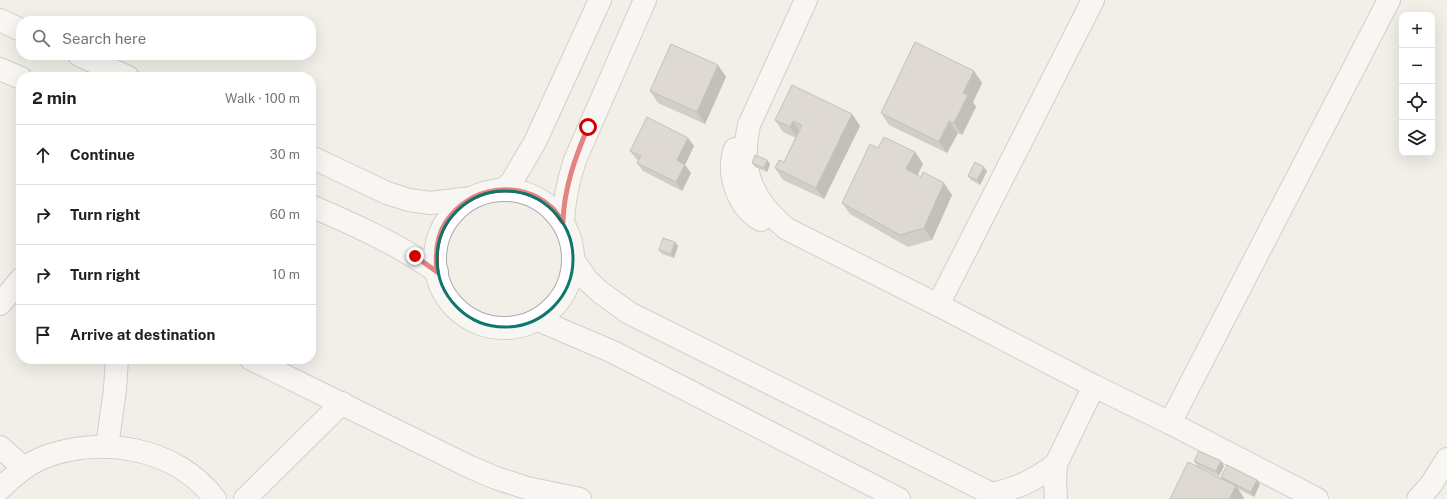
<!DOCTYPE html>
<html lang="en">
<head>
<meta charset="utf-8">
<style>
	:root { --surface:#fff; --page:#f2f2f2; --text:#202124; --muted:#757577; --line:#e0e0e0 }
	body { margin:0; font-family:"Public Sans",sans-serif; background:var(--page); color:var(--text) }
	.controls { position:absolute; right:12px; top:12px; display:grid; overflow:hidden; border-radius:8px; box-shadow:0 4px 16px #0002 }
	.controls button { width:36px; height:36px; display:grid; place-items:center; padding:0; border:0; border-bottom:1px solid var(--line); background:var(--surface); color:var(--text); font:20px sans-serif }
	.stop { position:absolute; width:12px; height:12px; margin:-9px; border:3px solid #d40000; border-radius:50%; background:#fff }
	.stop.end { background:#d40000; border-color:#fff; box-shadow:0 1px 4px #0008 }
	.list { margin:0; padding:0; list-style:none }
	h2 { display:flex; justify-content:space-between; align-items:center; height:52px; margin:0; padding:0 16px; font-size:17px }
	h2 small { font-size:13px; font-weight:400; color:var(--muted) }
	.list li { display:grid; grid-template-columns:26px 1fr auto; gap:12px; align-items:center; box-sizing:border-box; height:60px; padding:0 16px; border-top:1px solid var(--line) }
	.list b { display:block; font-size:15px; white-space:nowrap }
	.list em { font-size:13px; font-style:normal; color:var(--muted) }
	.icon { flex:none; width:22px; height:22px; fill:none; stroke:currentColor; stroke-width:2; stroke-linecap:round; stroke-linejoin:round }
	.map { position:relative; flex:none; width:1447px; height:499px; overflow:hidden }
	.search { position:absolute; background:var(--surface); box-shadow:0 4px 16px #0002; left:16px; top:16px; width:300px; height:44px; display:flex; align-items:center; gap:10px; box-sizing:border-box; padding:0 14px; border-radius:16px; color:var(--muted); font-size:15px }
	.panel { position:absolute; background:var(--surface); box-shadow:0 4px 16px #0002; left:16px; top:72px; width:300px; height:292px; border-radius:16px }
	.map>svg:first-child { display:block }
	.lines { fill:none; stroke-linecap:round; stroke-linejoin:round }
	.minor-casing { stroke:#a9a9a9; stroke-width:24 }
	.minor { stroke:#fff; stroke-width:22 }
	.wall { fill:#aba49e }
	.shaded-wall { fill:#8b8681 }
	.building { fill:#c7bfb8; stroke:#8b8681 }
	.route { stroke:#d40000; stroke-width:5 }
	.marked { fill:none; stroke:#0f766e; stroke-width:3; stroke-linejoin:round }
</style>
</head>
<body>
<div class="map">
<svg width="1447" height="499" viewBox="0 0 1447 499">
	<rect width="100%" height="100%" fill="#f2efe9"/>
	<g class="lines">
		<g class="minor-casing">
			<g id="minor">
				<path d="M806,0L749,125C739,169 752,201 787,229L938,305L1094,386L1170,423L1317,499"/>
				<path d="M0,20L21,30"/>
				<path d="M79,55L128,77"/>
				<path d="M0,69L21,78"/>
				<path d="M735,149C726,173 738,208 761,220"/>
				<path d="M311,157L387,193L409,200L430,203L471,198"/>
				<path d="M503,189L511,183L535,142L600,0"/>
				<circle cx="504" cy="259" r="69"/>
				<path d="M311,206C355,225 398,244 437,272"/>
				<path d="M563,222C564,200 568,181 575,160L645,0"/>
				<path d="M574,261L587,280L600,292L629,313L1002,499"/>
				<path d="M0,304L21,279"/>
				<path d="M938,305L1093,0"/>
				<path d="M538,320L613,352L899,499"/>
				<path d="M251,359L470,467L496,478L527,488L580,499"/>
				<path d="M1170,423L1389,0"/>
				<path d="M0,447L24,468"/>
				<path d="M107,447L115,389L117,359"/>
				<path d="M0,489C12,477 26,465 42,458C100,435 176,447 215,499"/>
				<path d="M992,494C1018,488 1035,480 1056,464"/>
				<path d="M245,499L342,403"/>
				<path d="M1056,499L1055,481L1056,464L1094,386"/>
				<path d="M1418,499L1430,486L1447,459"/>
			</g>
		</g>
		<use href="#minor" class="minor"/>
	</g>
	<g class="wall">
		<path d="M718,65L726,77L705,124L658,103L650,91Z"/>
		<path d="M974,71L982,83L973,102L976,107L962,135L958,133L947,153L889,125L881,113Z"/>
		<path d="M852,114L860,126L824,199L783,180L775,168L784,162L796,138L783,132L775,120Z"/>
		<path d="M688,138L694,146L685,165L691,173L682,191L643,171L637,163L638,160L636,159L630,151Z"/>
		<path d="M915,152L923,164L917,175L952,195L932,240L908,247L850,214L842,203Z"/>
		<path d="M767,160L770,164L767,172L755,167L752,163Z"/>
		<path d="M987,171L980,185L971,180L968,176Z"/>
		<path d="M675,242L678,246L674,258L662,254L659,250Z"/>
		<path d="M1194,461L1224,466L1219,476L1197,466Z"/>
		<path d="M1221,477L1260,484L1254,497L1238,489L1244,498L1222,479Z"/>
	</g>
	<g class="shaded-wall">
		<path d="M718,65L726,77L705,124L697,112Z"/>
		<path d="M974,71L982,83L973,102L976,107L962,135L954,123L963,93Z"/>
		<path d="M852,114L860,126L824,199L816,188Z"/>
		<path d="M793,121L801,133L798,139L790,127Z"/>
		<path d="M949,121L958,133L947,153L939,142Z"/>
		<path d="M688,138L694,146L683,169L677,160Z"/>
		<path d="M915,152L923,164L915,181L906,169Z"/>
		<path d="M767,160L770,164L767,172L764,168Z"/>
		<path d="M685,165L691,173L682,191L676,182Z"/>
		<path d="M984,167L987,171L980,185L977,180Z"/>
		<path d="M944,183L952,195L932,240L924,228Z"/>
		<path d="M675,242L678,246L674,258L671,254Z"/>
		<path d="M1221,461L1224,466L1219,476L1216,471Z"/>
		<path d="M1257,480L1260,484L1254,497L1251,492Z"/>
		<path d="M1236,486L1244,498L1243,499H1229Z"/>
	</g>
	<g class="building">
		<path d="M915,42L974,71L963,93L968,95L954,123L949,121L939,142L881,113Z"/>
		<path d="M671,44L718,65L697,112L650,91Z"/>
		<path d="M792,85L852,114L816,188L775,168L779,160L784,162L802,125L793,121L790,127L775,120Z"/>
		<path d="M647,117L688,138L677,160L685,165L676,182L637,163L641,156L630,151Z"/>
		<path d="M884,137L915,152L906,169L921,177L923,172L944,183L924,228L900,235L842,203L870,144L878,148Z"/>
		<path d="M755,155L767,160L764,168L752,163Z"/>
		<path d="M975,162L984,167L977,180L968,176Z"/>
		<path d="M663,238L675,242L671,254L659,250Z"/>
		<path d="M1199,451L1221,461L1216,471L1194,461Z"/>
		<path d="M1188,462L1236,486L1229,499H1170Z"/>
		<path d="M1227,465L1257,480L1251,492L1221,477Z"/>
	</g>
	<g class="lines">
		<path class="route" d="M415,256L437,272C435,254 436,237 446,222C469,186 520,179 551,207C556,211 559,217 563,222C564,188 575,158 588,127"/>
	</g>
	<path d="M0 0H1447V499H0ZM437 259a68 68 0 1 1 136 0a68 68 0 1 1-136 0Z" fill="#f2efe9" fill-opacity=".55" fill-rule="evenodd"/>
	<path class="marked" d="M437 259a68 68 0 1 1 136 0a68 68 0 1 1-136 0Z"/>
</svg>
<div class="controls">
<button>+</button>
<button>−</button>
<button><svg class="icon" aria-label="locate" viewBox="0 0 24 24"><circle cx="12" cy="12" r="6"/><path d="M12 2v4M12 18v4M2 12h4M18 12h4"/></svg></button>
<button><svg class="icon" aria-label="layers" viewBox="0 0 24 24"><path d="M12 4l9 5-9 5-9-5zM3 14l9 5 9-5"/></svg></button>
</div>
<div class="stop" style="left:588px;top:127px"></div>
<div class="stop end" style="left:415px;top:256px"></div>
<div class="search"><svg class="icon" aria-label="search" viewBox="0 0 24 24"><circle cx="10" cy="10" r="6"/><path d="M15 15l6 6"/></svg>Search here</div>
<section class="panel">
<h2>2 min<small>Walk · 100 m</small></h2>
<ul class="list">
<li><svg class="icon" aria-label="ahead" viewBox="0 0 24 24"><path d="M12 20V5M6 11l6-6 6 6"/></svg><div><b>Continue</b></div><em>30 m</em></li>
<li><svg class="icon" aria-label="right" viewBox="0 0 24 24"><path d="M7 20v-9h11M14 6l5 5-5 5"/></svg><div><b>Turn right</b></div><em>60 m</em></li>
<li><svg class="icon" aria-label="right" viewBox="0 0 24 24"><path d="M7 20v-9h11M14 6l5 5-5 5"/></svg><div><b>Turn right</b></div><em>10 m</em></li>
<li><svg class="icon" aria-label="arrive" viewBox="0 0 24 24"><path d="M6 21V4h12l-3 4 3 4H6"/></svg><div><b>Arrive at destination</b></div></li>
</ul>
</section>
</div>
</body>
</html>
